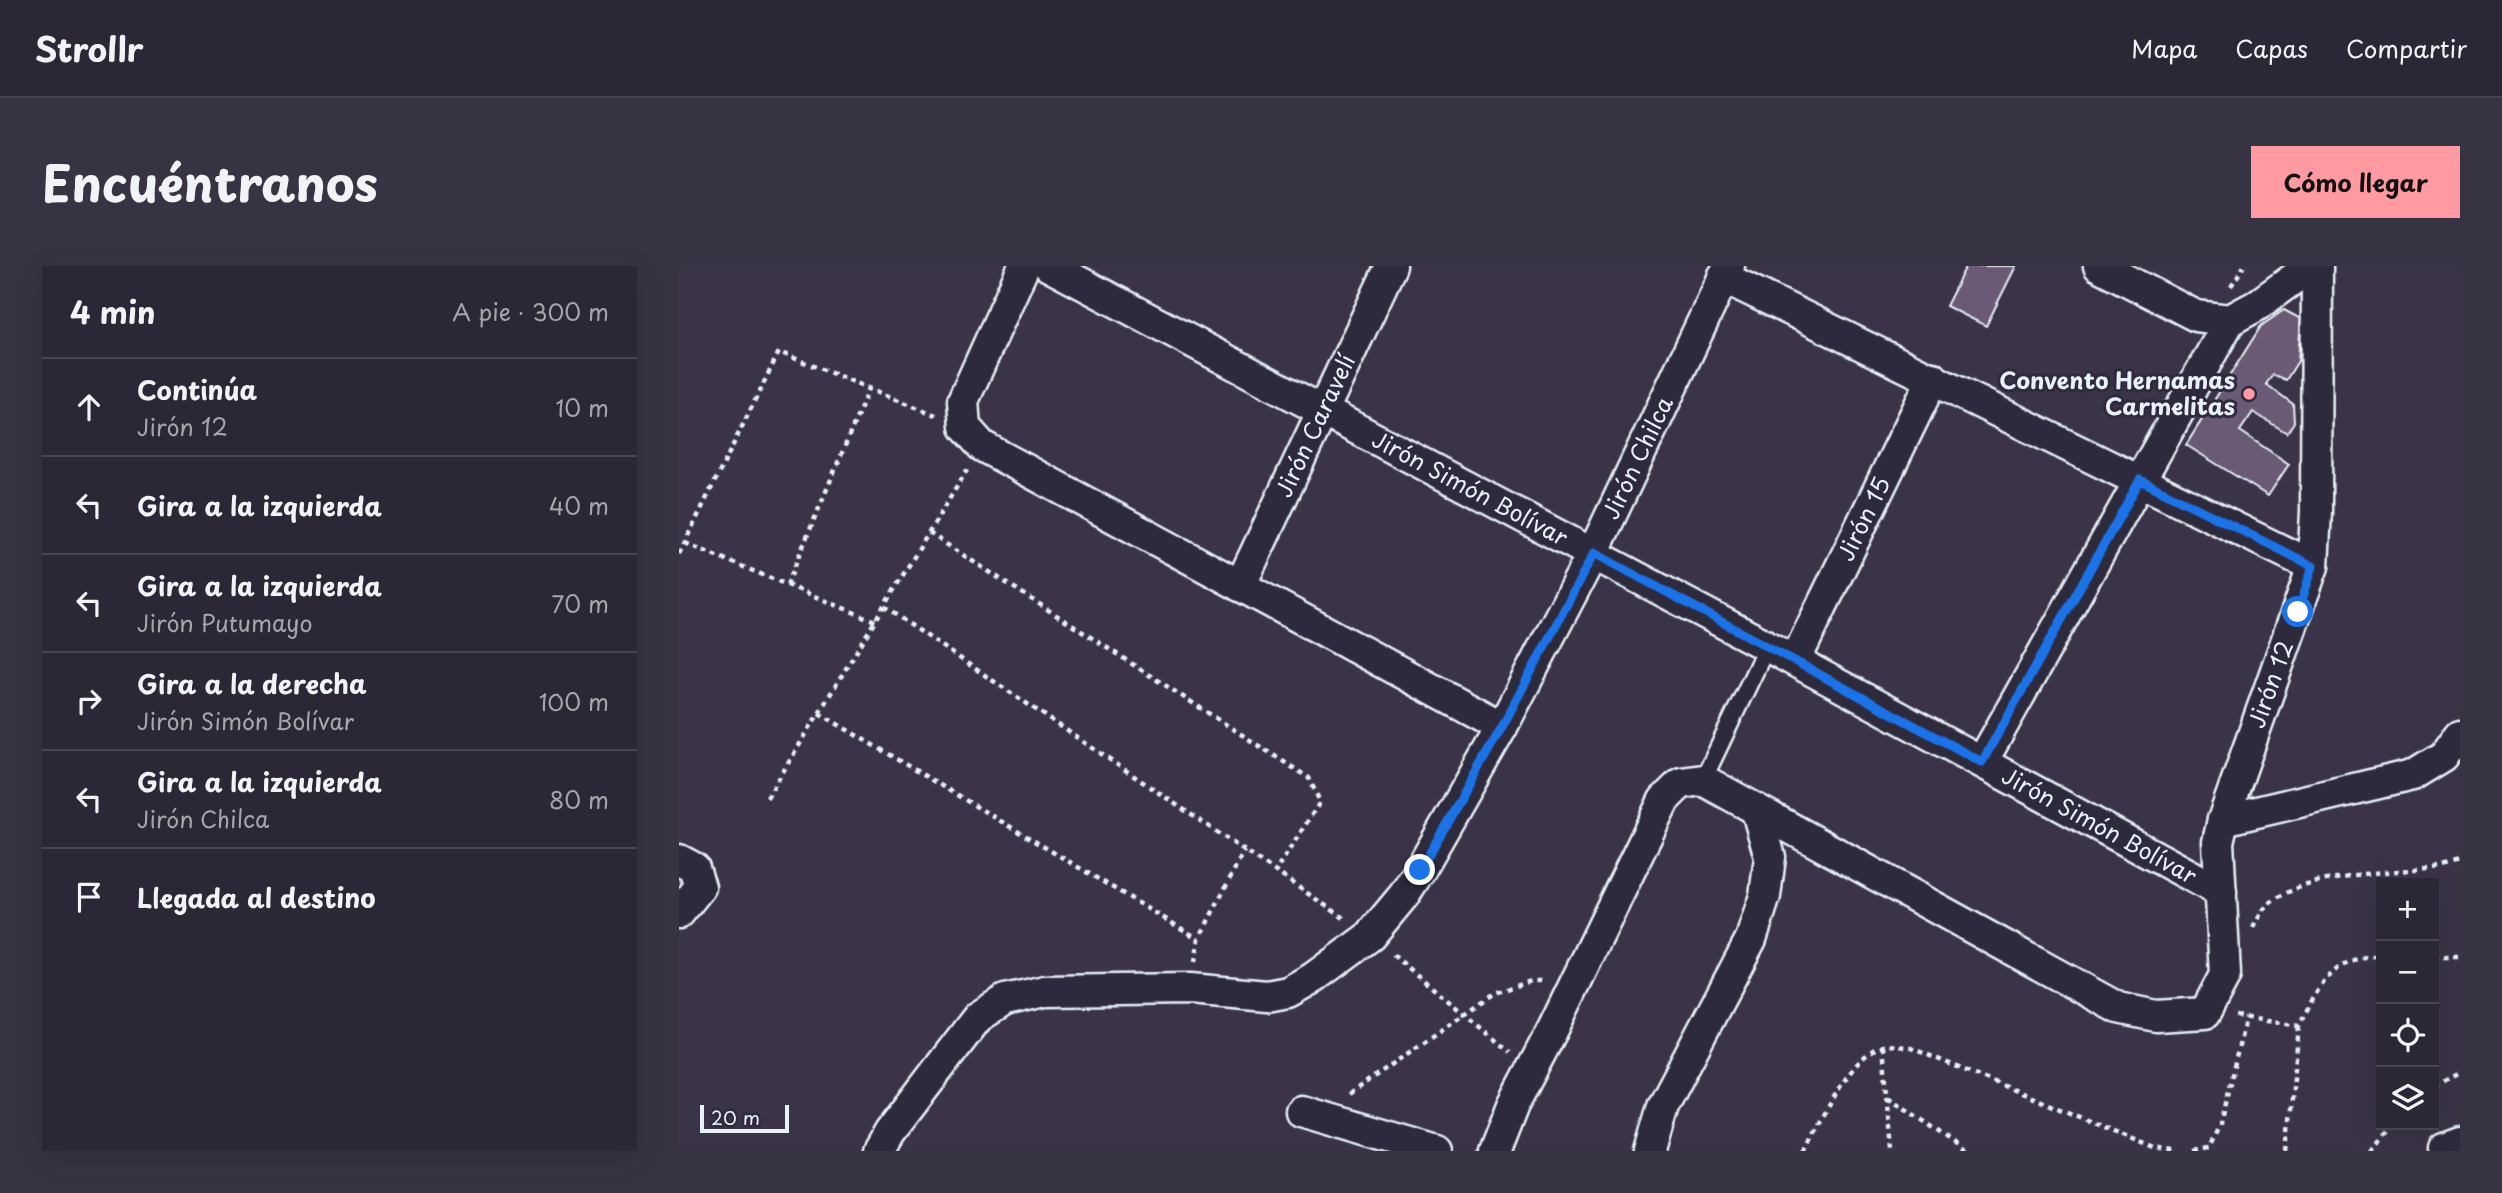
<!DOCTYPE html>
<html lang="es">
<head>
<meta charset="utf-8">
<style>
	:root { --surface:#2c2736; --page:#383342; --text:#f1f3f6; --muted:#a6a5ad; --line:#484451; --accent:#ff9aa2 }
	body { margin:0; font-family:"Playpen Sans",sans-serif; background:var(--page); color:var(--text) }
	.controls { position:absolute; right:21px; bottom:21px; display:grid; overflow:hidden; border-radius:0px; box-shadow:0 7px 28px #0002 }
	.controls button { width:63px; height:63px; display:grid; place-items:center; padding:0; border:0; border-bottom:2px solid var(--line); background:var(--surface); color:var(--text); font:35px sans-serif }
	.scale { position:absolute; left:21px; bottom:18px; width:89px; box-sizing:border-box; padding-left:7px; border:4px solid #e8f1f8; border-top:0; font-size:19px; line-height:24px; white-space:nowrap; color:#e8f1f8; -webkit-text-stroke:5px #2f2a3d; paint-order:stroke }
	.stop { position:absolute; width:21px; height:21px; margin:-16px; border:5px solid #1a73e8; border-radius:50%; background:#fff }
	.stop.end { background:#1a73e8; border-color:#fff; box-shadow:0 2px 7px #0008 }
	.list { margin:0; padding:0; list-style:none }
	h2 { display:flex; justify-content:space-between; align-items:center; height:91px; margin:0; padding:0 28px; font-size:30px }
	h2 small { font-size:23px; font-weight:400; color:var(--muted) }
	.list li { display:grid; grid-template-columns:46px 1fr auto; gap:21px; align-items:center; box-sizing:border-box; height:98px; padding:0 28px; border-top:2px solid var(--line) }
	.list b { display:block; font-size:26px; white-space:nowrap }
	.list p { margin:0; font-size:23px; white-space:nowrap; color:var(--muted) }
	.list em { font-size:23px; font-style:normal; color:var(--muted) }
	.icon { flex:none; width:38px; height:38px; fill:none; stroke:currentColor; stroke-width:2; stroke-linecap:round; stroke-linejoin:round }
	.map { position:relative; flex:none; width:1781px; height:885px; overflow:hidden; border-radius:0px }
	header { display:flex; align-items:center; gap:42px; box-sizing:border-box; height:98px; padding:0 35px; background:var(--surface); border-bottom:2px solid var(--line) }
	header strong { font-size:33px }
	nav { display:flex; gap:38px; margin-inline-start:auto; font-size:24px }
	.intro { display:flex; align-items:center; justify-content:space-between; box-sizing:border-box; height:168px; padding:0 42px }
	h1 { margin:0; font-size:49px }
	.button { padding:18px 32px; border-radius:0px; background:var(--accent); color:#111; font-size:24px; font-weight:700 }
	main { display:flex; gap:42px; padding:0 42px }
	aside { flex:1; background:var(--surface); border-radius:0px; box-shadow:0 7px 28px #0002 }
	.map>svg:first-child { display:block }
	.building { fill:#6a5a74; stroke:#e8f1f8; stroke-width:2 }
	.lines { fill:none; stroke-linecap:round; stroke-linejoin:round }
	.lane-casing { stroke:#e8f1f8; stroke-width:21 }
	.street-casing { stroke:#e8f1f8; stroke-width:35 }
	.path { stroke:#e8f1f8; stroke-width:4.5; stroke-dasharray:5 5; stroke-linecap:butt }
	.lane { stroke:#2f2a3d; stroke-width:16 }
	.street { stroke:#2f2a3d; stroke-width:30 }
	.route { stroke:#1a73e8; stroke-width:9 }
	.poi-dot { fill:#ff9aa2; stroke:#2f2a3d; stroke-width:2.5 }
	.labels { text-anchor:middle; stroke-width:6; stroke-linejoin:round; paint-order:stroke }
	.poi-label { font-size:23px; font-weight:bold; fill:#e8f1f8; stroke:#2f2a3d; text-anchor:end }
	.street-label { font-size:23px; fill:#e8f1f8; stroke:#2f2a3d }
</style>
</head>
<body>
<header>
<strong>Strollr</strong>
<nav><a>Mapa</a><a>Capas</a><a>Compartir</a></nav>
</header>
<div class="intro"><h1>Encuéntranos</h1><a class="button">Cómo llegar</a></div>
<main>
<aside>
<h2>4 min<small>A pie · 300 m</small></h2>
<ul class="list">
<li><svg class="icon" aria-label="ahead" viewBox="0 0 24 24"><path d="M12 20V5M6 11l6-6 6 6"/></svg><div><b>Continúa</b><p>Jirón 12</p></div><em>10 m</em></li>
<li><svg class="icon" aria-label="left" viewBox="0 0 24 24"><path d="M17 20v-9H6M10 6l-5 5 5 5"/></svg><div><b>Gira a la izquierda</b></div><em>40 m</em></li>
<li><svg class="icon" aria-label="left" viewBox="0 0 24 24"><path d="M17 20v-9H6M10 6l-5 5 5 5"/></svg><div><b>Gira a la izquierda</b><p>Jirón Putumayo</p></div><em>70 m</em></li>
<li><svg class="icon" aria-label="right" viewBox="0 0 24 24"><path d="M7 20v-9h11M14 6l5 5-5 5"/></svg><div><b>Gira a la derecha</b><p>Jirón Simón Bolívar</p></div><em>100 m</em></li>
<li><svg class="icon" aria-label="left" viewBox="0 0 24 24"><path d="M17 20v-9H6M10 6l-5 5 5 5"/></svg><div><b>Gira a la izquierda</b><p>Jirón Chilca</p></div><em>80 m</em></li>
<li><svg class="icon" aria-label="arrive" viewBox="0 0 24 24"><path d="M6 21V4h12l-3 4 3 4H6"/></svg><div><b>Llegada al destino</b></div></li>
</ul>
</aside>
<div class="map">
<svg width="1781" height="885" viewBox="0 0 1781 885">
	<rect width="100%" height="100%" fill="#3b3448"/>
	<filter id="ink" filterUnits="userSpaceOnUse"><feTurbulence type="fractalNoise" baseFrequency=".0143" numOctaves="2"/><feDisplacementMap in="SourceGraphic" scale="14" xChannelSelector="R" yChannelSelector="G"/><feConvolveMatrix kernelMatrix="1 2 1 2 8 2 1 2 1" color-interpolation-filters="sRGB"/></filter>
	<g filter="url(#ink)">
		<g class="building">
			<path d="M1287,0H1337L1307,60L1267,40Z"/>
			<path d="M1605,44L1622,53L1619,95L1607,114L1594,109L1587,118L1614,138L1615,156L1608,167L1574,146L1561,165L1610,198L1589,230L1507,179L1582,60Z"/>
		</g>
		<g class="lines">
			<g class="lane-casing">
				<path id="lane" d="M1024,514L1088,380"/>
			</g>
			<g class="street-casing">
				<g id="street">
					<path d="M345,0L284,135L286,161L303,180L823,461"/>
					<path id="s1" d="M370,0L1088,380L1542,626"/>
					<path d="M1420,0L1517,50L1551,54"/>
					<path d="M1044,11L1634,300"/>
					<path d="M1551,54L1577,40L1632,0"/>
					<path id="s2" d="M561,320L712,0"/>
					<path id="s3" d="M1116,395L1254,112"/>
					<path d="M1303,496L1551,54"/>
					<path d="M1544,554L1734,509L1765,490L1781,467"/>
					<path d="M0,594L15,602L21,621L0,647"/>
					<path d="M622,845L758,885"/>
					<path id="s4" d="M200,885L211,866L299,751L326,734L366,725L511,723L588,730L609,726L634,712L691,670L725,629L741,604L823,461L914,287L1050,0"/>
					<path id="s5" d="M816,885L834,839L874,763L985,534L1002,517L1024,514L1439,742L1477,750L1526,747L1546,709L1539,576L1544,554L1634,300L1637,246L1638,0"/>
					<path d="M971,885L984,840L1072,673L1086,630L1091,591L1078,545"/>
					<path d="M1766,885L1765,882L1781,876"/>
				</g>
			</g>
			<g class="path">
				<path d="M1552,20L1565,0"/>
				<path d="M250,267L630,512L641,536L596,606"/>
				<path d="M6,277L196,355"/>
				<path d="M0,288L100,86L257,149"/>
				<path d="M108,319L190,122"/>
				<path d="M205,341L665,652"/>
				<path d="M140,447L520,673"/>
				<path d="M88,532L288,204"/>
				<path d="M1574,662C1577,656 1581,649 1585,643C1618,606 1717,606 1764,602L1781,597"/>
				<path d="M714,689L831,786"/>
				<path d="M1755,691H1781"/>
				<path d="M516,696L520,673L565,585"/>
				<path d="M1557,750L1620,760C1638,723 1654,689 1702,690"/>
				<path d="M1204,780L1213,885"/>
				<path d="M1755,820L1781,806"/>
				<path d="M670,828L816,727L852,715H866"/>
				<path d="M1209,831L1289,885"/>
				<path d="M1126,885C1142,857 1171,788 1204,780C1212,778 1224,781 1232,782L1476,882L1496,885"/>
				<path d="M1515,885L1530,882L1541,858L1567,751"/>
				<path d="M1608,885L1620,760"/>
				<path d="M1693,885L1714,859"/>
			</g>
			<use href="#lane" class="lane"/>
			<use href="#street" class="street"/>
		</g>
	</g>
	<g class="lines" filter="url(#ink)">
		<path class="route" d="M741,604L823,461L915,287L1303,496L1461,214L1634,300L1619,346"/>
	</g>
	<circle class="poi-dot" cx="1570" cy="128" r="7"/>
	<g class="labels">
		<g class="poi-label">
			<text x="1556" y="123">Convento Hernamas<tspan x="1556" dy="26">Carmelitas</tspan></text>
		</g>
		<g class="street-label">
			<text dy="8" stroke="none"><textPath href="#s2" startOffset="177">Jirón Caravelí</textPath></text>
			<text dy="8" stroke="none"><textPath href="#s4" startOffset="1132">Jirón Chilca</textPath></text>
			<text dy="8" stroke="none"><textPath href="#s1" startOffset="476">Jirón Simón Bolívar</textPath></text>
			<text dy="8" stroke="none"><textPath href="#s3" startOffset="158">Jirón 15</textPath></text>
			<text dy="8" stroke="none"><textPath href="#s5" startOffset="1340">Jirón 12</textPath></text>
			<text dy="8" stroke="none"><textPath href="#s1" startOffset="1190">Jirón Simón Bolívar</textPath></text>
		</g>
	</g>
</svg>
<div class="controls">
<button>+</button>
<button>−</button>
<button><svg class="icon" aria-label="locate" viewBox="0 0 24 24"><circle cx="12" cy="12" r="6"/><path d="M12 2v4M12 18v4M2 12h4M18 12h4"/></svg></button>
<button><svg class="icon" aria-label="layers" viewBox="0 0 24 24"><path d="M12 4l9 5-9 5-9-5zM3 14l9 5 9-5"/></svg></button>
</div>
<div class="scale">20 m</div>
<div class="stop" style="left:1619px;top:346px"></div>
<div class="stop end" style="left:741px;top:604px"></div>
</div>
</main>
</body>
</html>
